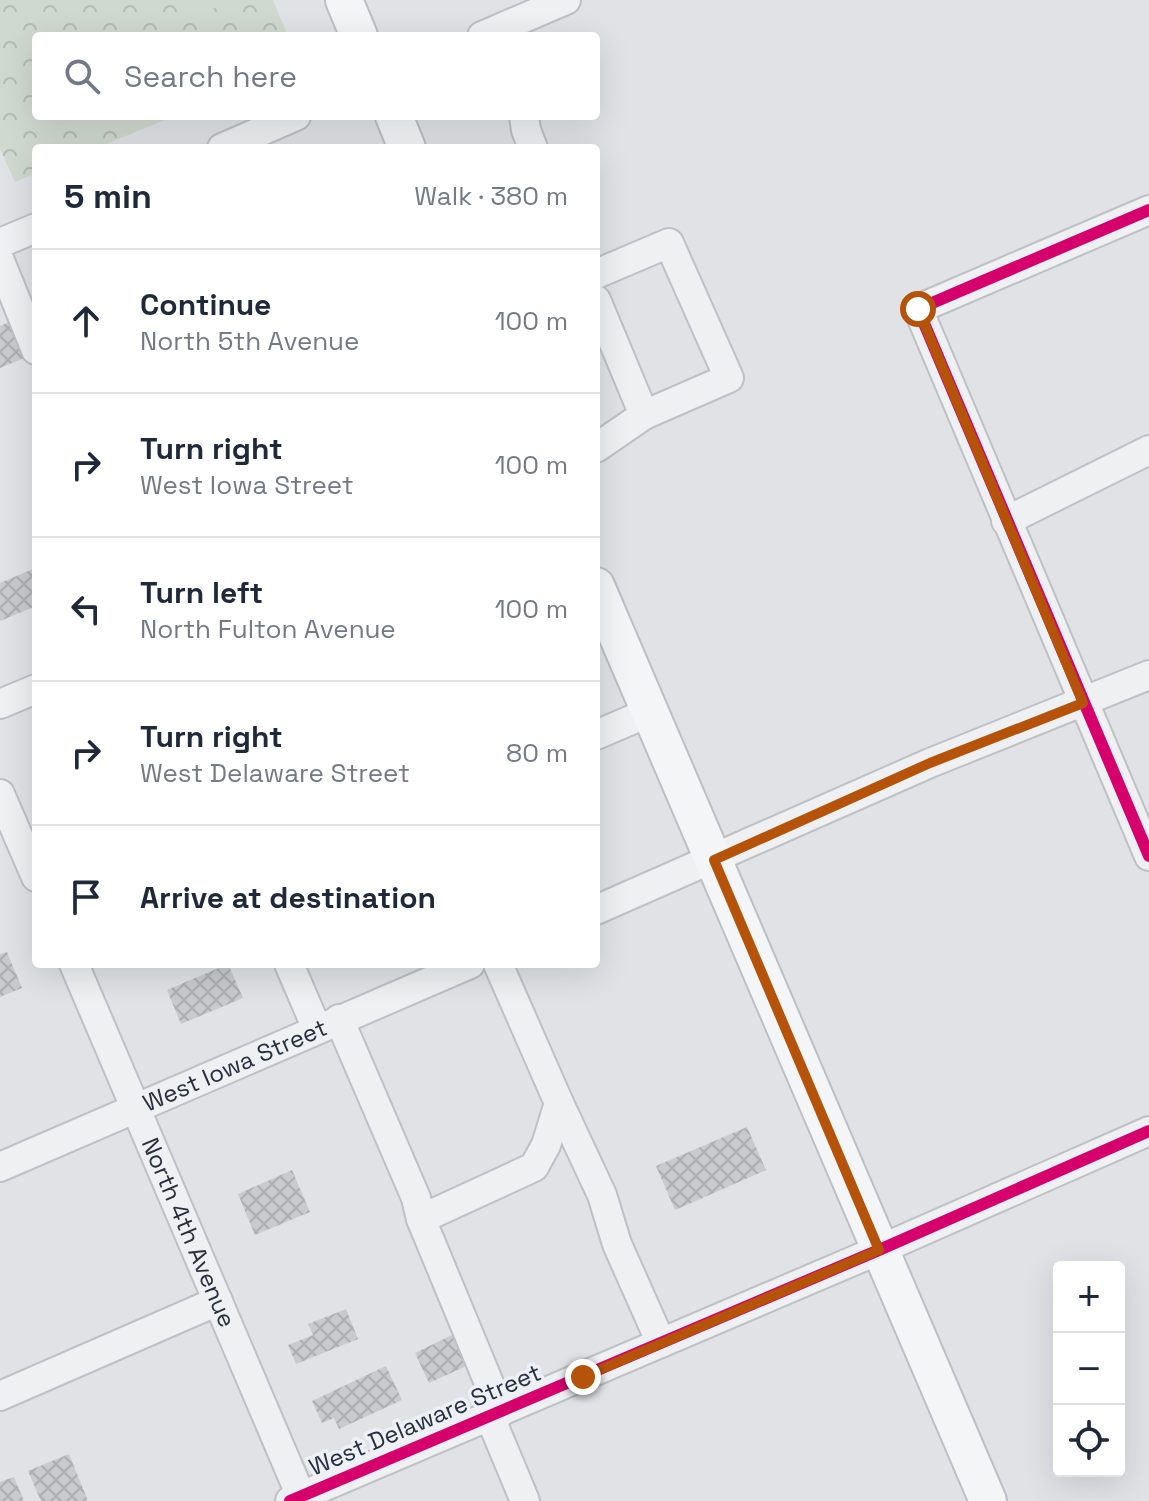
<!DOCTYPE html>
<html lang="en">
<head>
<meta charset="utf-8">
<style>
	:root { --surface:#fff; --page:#f2f2f3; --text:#1f2937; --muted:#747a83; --line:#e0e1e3 }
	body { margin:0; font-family:"Space Grotesk",sans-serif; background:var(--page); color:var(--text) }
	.controls { position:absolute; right:24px; bottom:24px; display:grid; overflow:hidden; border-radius:8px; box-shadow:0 8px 32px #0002 }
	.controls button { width:72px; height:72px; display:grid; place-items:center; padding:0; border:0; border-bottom:2px solid var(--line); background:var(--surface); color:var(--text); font:40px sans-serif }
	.stop { position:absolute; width:24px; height:24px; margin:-18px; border:6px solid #b45309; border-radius:50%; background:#fff }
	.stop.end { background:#b45309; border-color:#fff; box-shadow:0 2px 8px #0008 }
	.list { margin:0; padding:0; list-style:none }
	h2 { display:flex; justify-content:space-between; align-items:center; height:104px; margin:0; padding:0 32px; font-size:34px }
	h2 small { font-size:26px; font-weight:400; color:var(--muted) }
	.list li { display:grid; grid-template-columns:52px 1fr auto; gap:24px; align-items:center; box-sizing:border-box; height:144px; padding:0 32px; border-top:2px solid var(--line) }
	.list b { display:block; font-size:30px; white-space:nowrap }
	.list p { margin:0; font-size:26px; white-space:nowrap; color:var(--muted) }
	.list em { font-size:26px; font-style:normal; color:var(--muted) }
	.icon { flex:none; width:44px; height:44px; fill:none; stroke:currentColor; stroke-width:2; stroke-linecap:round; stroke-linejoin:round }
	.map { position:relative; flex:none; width:1149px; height:1501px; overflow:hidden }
	.search { position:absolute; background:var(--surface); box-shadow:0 8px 32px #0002; left:32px; top:32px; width:568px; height:88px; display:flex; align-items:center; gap:20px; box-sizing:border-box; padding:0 28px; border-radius:8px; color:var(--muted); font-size:30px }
	.panel { position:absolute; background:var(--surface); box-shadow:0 8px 32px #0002; left:32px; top:144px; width:568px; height:824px; border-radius:8px }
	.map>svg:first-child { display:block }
	.forest { fill:url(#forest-crowns) }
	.pitch { fill:#d0d9d0 }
	.building { fill:url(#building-cross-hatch) }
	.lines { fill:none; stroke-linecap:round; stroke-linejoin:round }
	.minor-casing { stroke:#bec0c3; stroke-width:32 }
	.major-casing { stroke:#bcbfc3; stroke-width:40 }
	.minor { stroke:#eff0f2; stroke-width:28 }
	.major { stroke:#f4f5f6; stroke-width:36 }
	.cycleway-casing { stroke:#edf0f5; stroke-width:17 }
	.cycleway { stroke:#d6006c; stroke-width:12 }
	.route { stroke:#b45309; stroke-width:10 }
	.labels { text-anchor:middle; stroke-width:7; stroke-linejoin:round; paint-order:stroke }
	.street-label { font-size:24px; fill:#272e3e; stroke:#edf0f5 }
</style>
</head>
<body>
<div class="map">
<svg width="1149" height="1501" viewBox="0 0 1149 1501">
	<defs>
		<pattern id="forest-crowns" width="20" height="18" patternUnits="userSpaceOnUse" patternTransform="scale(2)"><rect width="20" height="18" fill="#d0d9d0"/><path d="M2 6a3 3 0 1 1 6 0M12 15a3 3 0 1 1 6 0" fill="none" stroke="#b3bbb4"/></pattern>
		<pattern id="building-cross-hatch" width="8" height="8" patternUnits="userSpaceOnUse" patternTransform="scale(2)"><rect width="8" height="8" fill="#c8cacd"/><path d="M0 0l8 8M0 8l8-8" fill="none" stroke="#acaeb1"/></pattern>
	</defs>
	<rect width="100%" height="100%" fill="#e0e2e5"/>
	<path class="forest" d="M0,0H273L288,36H36V116H174L97,148H36V173L15,182L0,149Z"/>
	<path class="pitch" d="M183,0H233L191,18Z"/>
	<g class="building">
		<path d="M14,320L29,356L0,368V326Z"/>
		<path d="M33,569L36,575V606L0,621V583Z"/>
		<path d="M7,952L22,988L0,997V954Z"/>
		<path d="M228,964L243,998L181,1024L167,990Z"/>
		<path d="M747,1127L766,1170L675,1210L656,1166Z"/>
		<path d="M292,1170L310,1212L255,1235L238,1194Z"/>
		<path d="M346,1309L358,1339L296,1364L288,1345L313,1335L308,1324Z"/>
		<path d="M458,1332L473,1363L429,1383L415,1353Z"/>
		<path d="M386,1366L402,1400L339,1429L334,1418L322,1423L312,1401Z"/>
		<path d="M69,1454L88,1501H41L28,1471Z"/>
		<path d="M14,1477L24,1501H0V1482Z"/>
	</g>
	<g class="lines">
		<g class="minor-casing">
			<g id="minor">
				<path d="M482,36L566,0"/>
				<path d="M524,116L526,130L533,148"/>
				<path d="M222,148L296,116"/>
				<path d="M1149,210L918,309L1149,856"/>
				<path d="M0,243L36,228"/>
				<path d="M0,261L36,350"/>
				<path d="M596,274L669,243L729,378L644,415"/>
				<path d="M596,300L644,415L596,448"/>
				<path d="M1006,521L1149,450"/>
				<path d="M0,704L36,689"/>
				<path d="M596,735L650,712"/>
				<path d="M0,794L36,877"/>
				<path d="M596,910L930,763L1149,675"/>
				<path id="s1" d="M74,964L303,1501"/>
				<path d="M289,964L317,1029"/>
				<path d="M339,1019L416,1198L421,1219L501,1412"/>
				<path d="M559,1103L602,1195L617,1244L661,1343"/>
				<path id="s2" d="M0,1167L470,964"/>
				<path d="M421,1219L534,1167L546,1145L559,1103L498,964"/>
				<path d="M0,1396L218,1301"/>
				<path d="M490,1417L525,1501"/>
				<path d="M290,1501L879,1250L1149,1131"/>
			</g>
		</g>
		<g class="major-casing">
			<g id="major">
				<path d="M344,0L359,36"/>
				<path d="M394,116L407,148"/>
				<path d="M596,586L988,1501"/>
			</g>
		</g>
		<use href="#minor" class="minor"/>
		<use href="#major" class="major"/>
		<g class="cycleway-casing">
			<g id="cycleway">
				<path d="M1149,210L918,309L1149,856"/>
				<path d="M290,1501L879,1250L1149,1131"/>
			</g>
		</g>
		<use href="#cycleway" class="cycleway"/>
	</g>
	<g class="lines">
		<path class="route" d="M583,1377L879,1250L714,860L930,763L1083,703L918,309"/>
	</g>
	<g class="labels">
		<g class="street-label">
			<text dy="8" stroke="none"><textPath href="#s2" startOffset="256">West Iowa Street</textPath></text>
			<text dy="8" stroke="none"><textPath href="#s1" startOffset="292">North 4th Avenue</textPath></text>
			<text transform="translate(425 1420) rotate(-23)" y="8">West Delaware Street</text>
		</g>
	</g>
</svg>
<div class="controls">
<button>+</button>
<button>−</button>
<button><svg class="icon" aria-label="locate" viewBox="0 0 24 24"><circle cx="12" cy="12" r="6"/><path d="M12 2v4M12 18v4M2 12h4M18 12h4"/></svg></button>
</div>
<div class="stop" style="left:918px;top:309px"></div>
<div class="stop end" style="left:583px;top:1377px"></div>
<div class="search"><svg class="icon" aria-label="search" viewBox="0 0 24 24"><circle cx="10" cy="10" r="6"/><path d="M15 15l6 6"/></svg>Search here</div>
<section class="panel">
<h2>5 min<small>Walk · 380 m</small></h2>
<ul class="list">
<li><svg class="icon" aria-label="ahead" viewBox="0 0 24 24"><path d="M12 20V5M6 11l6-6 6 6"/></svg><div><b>Continue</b><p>North 5th Avenue</p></div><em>100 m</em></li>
<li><svg class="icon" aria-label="right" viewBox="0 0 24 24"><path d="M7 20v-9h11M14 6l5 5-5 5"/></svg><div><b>Turn right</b><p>West Iowa Street</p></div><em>100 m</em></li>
<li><svg class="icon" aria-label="left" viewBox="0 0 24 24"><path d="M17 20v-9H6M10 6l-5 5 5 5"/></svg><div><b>Turn left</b><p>North Fulton Avenue</p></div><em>100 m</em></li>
<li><svg class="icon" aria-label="right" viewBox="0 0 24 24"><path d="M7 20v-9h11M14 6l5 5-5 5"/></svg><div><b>Turn right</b><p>West Delaware Street</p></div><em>80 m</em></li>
<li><svg class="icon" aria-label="arrive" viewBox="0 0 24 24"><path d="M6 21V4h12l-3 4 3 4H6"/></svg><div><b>Arrive at destination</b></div></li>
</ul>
</section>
</div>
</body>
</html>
